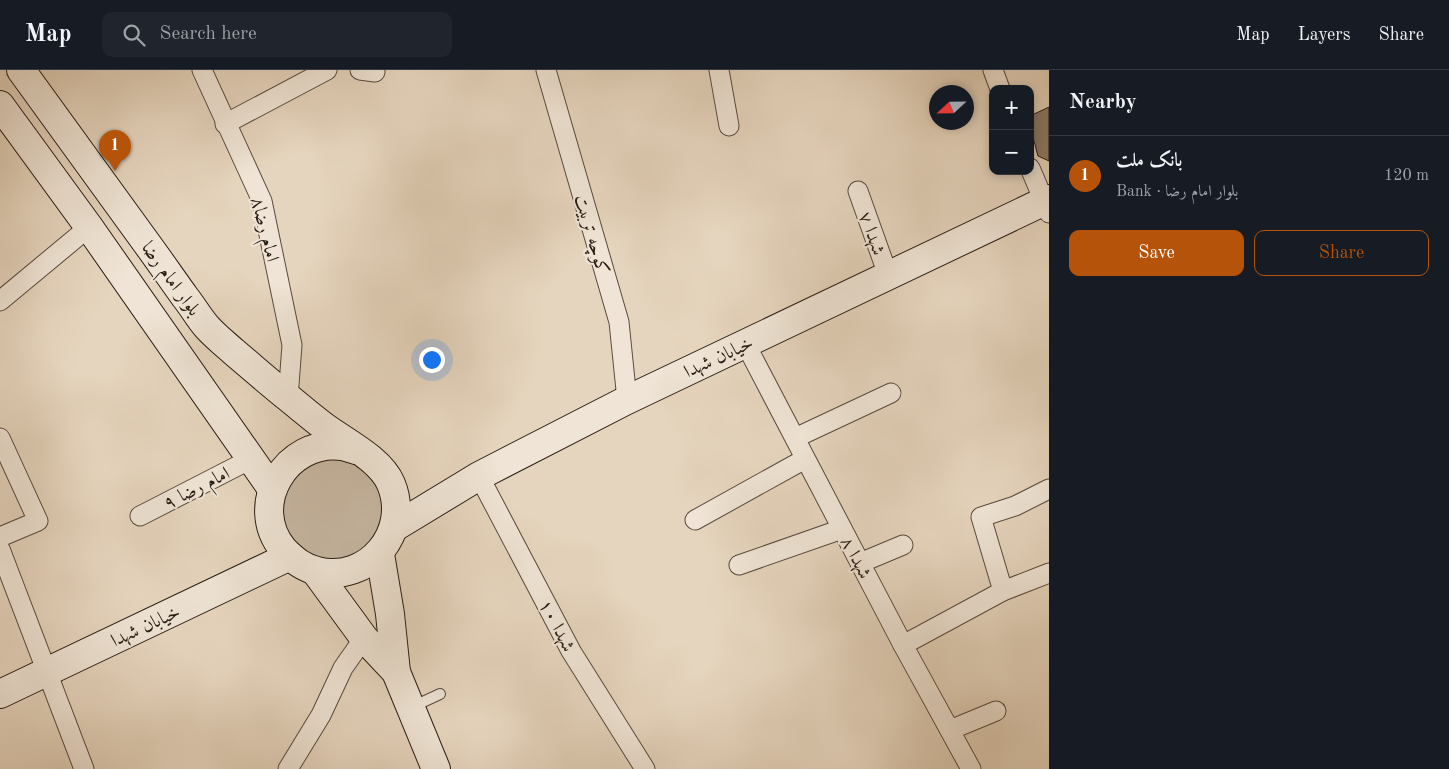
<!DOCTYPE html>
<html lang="en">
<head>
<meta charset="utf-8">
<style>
	:root { --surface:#171b24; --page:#20242c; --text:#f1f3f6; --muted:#9ea1a6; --line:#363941; --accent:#b45309 }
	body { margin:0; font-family:"Old Standard TT",Amiri,serif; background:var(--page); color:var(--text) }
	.controls { position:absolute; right:15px; top:15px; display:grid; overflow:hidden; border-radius:10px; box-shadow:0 2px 8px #0003 }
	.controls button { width:45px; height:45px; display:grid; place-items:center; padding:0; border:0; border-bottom:1px solid var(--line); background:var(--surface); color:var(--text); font:25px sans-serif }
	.compass { position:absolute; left:929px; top:15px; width:45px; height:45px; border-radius:50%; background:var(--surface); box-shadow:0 2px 8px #0003; rotate:248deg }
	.you { position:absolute; left:431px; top:289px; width:18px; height:18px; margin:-12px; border:4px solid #fff; border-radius:50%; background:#1a73e8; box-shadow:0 0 0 8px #1a73e833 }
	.badge { display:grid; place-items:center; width:32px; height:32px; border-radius:50%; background:var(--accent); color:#fff; font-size:16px; font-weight:700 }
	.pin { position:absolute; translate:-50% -41px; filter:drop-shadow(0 1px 2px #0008) }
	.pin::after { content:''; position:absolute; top:26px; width:18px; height:15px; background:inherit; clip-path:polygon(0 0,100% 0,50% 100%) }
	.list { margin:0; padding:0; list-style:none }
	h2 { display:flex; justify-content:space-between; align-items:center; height:65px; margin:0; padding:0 20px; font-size:21px }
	h2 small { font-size:16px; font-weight:400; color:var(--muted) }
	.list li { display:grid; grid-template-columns:32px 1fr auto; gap:15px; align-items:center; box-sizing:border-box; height:80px; padding:0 20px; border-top:1px solid var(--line) }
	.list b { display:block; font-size:19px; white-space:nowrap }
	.list p { margin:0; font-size:16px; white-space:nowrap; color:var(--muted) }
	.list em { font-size:16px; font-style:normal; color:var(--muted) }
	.actions { display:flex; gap:10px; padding:15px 20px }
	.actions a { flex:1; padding:11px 0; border:1px solid var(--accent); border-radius:10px; text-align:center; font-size:18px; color:var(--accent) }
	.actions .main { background:var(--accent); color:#fff }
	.icon { flex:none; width:28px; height:28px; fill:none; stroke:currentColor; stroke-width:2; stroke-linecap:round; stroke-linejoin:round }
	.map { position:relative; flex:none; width:1049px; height:699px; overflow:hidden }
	header { display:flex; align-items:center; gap:30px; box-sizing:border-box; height:70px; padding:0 25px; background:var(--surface); border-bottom:1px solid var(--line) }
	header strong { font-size:24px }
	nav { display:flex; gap:28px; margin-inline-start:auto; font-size:18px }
	.search { width:350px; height:45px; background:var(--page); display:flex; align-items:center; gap:12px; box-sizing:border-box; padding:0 18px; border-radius:10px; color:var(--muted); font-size:19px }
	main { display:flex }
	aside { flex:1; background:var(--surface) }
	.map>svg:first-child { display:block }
	.green { fill:#c6b6a1; stroke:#76695a }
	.building { fill:#8a7c6c; stroke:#271c13 }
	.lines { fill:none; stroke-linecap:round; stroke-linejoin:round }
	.lane-casing { stroke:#574a3e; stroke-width:12 }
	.street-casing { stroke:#574a3e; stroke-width:21 }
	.secondary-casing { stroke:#271c13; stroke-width:30 }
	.lane { stroke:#efe4d5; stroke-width:10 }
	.street { stroke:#efe4d5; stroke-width:19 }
	.secondary { stroke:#efe4d5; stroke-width:28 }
	.labels { text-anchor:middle; stroke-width:4; stroke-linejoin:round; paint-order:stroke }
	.street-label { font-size:19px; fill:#271c13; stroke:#efe4d5 }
</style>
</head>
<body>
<header>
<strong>Map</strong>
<div class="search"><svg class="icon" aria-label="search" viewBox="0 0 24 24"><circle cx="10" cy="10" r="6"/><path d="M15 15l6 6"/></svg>Search here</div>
<nav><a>Map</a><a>Layers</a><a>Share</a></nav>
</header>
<main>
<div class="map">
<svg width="1049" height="699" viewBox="0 0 1049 699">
	<rect width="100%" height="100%" fill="#e6d5be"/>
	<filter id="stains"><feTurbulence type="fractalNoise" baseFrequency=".004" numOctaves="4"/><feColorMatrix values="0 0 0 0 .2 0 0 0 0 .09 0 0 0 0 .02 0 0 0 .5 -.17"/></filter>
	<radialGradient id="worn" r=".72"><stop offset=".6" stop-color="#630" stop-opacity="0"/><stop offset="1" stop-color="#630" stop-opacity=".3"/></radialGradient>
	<path class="green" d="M353,386L381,411L388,447L356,490L320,494L288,475L278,422L300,392Z"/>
	<path class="building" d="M1049,37V91L1038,86L1030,56V46Z"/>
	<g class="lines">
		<g class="lane-casing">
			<path id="lane" d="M412,637L440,624"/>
		</g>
		<g class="street-casing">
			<g id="street">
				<path d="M202,0L262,131L292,275L288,328"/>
				<path d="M360,0L375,2"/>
				<path d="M546,0L619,252L627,330"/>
				<path d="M719,0L729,56"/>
				<path d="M993,0L1000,19"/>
				<path d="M225,54L327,0"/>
				<path d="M1030,98L1049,143"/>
				<path d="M858,121L888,205"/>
				<path d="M0,231L89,157"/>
				<path d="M745,273L903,575L971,699"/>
				<path d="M0,368L38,451L0,467"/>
				<path d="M795,368L891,323"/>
				<path d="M479,406L571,581L645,699"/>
				<path d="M140,446L251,389"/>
				<path d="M695,450L805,389"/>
				<path d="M0,479L84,699"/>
				<path d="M860,493L903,475"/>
				<path d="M739,495L842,459"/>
				<path d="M1003,521L981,447L1015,436L1049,419"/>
				<path d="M903,575L1003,521L1049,503"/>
				<path d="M950,660L996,641"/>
				<path d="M288,699L321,645L343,598L364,568"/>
			</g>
		</g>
		<g class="secondary-casing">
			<g id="secondary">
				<path d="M21,0C62,57 104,114 145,171C159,190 172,209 185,227C193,237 199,248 207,257C215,266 225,274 234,282C253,298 271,314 290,329C302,339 314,349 326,358C347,373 381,390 391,414C411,462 368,514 317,501C304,498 292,489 283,479C247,435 286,369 342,376C348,377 354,380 360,381"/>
				<path d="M0,35L89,157L272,419"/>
				<path d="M395,457L479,406L627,330L1049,129"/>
				<path d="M380,484L390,544L396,602L436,699"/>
				<path d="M315,501L364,568L396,602"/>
				<path d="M0,624L290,486"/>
			</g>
		</g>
		<use href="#lane" class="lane"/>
		<use href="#street" class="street"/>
		<use href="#secondary" class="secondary"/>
	</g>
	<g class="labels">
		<g class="street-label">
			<text transform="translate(266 159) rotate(76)" y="7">۸امام رضا</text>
			<text transform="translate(873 163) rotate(70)" y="7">شهدا ۷</text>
			<text transform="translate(593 164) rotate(74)" y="7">کوچه تربیت</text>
			<text transform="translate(172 208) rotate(54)" y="7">بلوار امام رضا</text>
			<text transform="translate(718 286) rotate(-25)" y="7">خیابان شهدا</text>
			<text transform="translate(196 417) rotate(-27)" y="7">امام رضا ۹</text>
			<text transform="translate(857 487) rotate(62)" y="7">شهدا ۸</text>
			<text transform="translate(145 555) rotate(-25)" y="7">خیابان شهدا</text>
			<text transform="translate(558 555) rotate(62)" y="7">شهدا ۱۰</text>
		</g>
	</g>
	<rect width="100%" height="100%" filter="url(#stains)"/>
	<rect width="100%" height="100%" fill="url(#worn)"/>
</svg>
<div class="controls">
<button>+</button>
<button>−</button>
</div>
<svg class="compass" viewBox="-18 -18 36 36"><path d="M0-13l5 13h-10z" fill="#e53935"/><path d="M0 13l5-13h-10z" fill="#9ea1a6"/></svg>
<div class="you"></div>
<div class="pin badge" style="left:115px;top:101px">1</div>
</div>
<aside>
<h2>Nearby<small></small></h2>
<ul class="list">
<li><span class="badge">1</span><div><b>بانک ملت</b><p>Bank · بلوار امام رضا</p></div><em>120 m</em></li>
</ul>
<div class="actions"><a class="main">Save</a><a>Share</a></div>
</aside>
</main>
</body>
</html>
